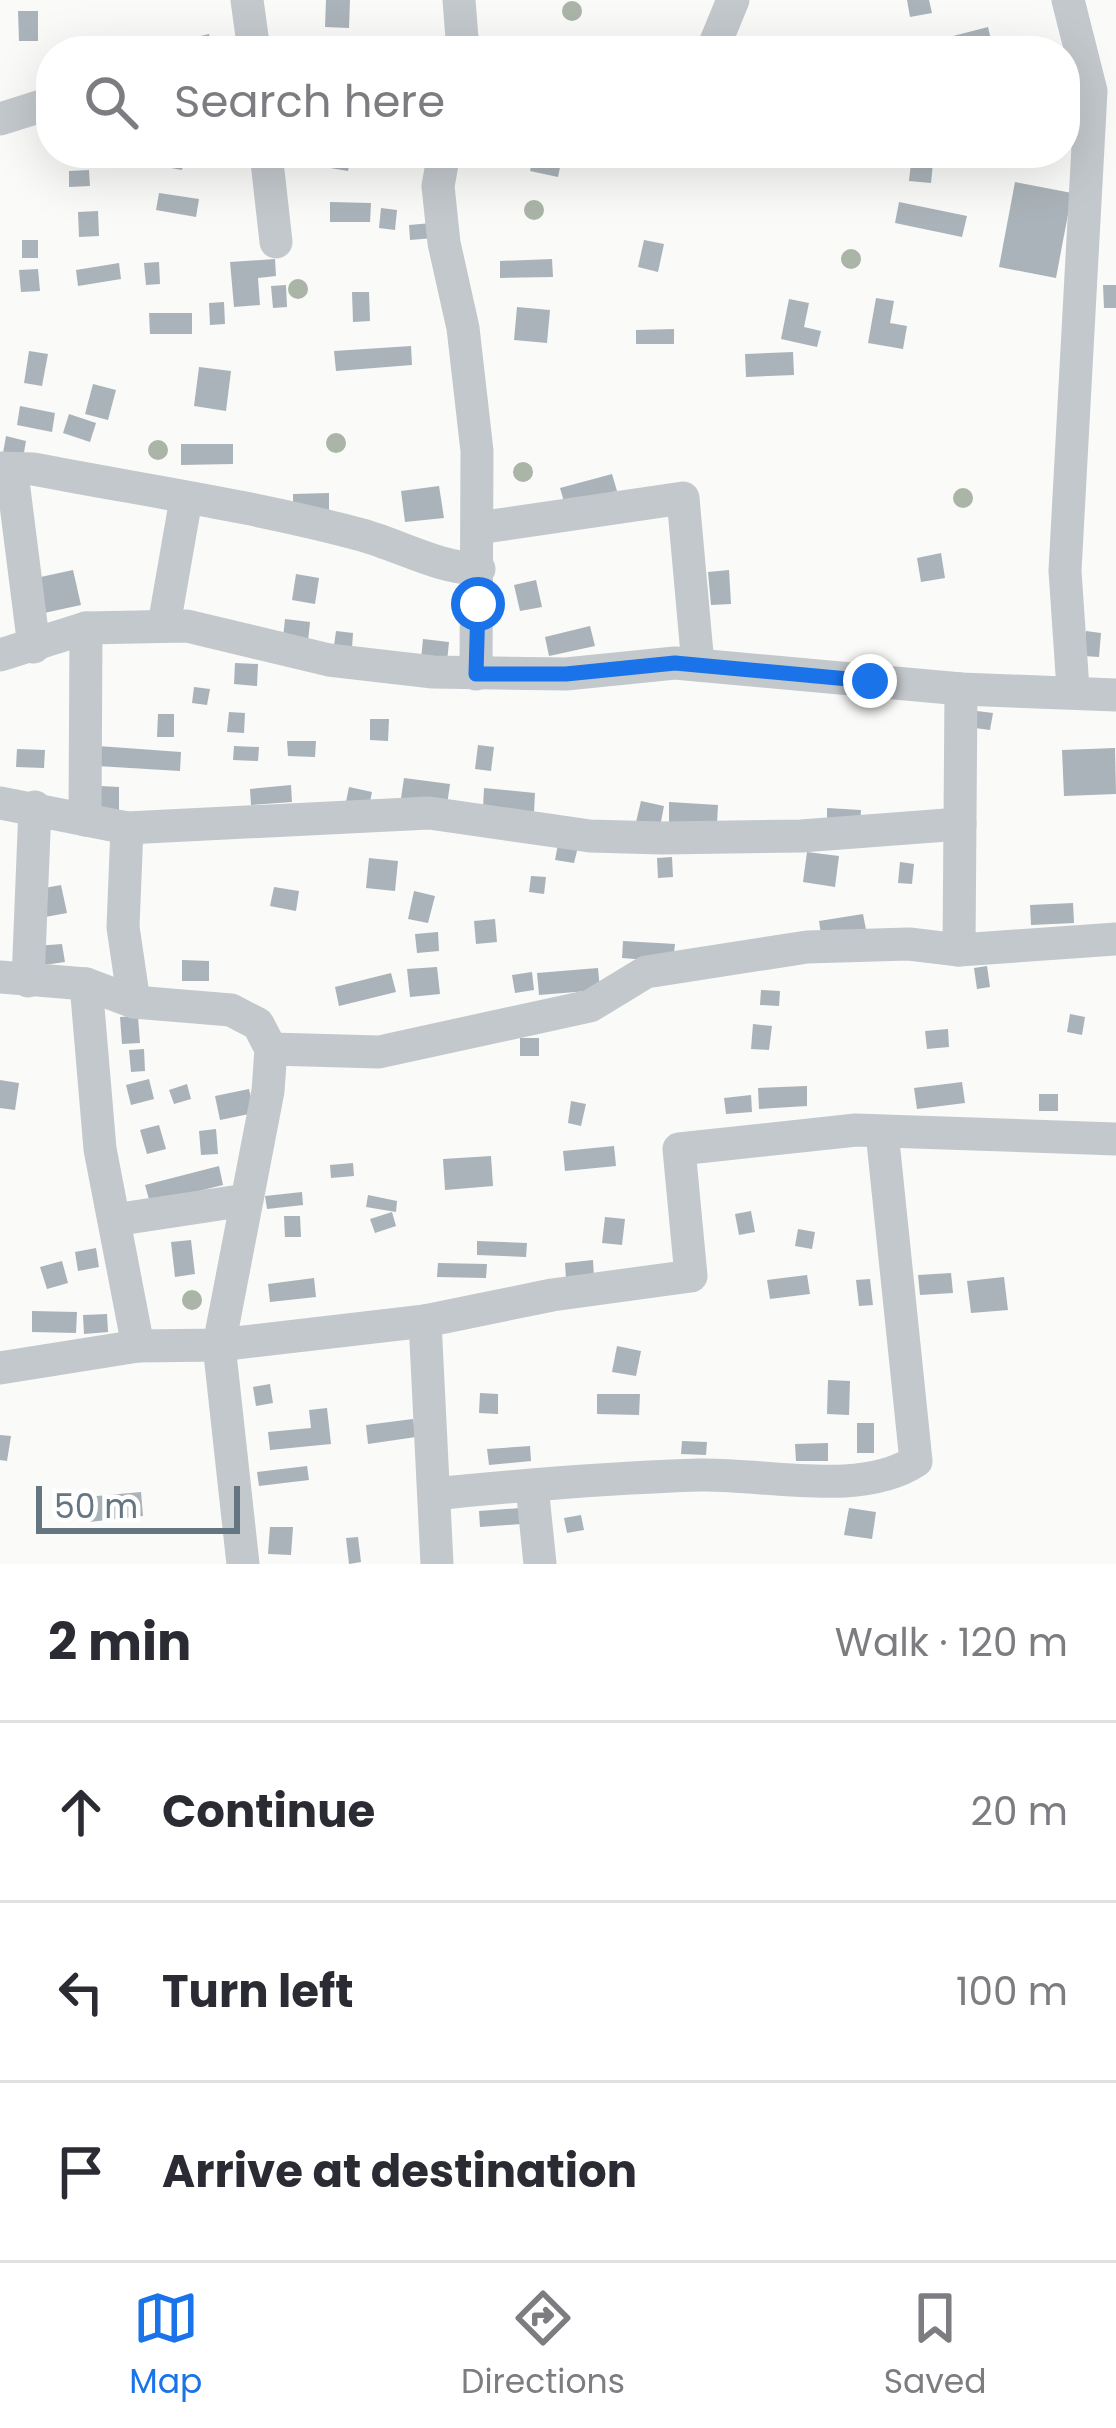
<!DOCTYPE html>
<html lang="en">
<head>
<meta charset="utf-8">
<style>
	:root { --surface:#fff; --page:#f2f2f3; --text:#2b2b33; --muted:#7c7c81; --line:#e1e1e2; --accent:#1a73e8 }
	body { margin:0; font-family:Poppins,sans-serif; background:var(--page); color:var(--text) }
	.scale { position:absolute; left:36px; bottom:30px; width:204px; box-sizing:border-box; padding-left:12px; border:6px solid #657683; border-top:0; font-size:33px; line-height:42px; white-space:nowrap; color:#657683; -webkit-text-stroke:9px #fff; paint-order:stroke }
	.stop { position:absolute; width:36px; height:36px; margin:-27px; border:9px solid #1a73e8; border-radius:50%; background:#fff }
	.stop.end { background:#1a73e8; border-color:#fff; box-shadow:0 3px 12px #0008 }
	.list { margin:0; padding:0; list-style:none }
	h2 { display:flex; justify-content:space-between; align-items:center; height:156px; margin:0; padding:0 48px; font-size:51px }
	h2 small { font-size:39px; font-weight:400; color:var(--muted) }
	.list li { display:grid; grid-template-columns:78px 1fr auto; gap:36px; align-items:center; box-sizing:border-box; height:180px; padding:0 48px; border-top:3px solid var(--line) }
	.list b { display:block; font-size:45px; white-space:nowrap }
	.list em { font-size:39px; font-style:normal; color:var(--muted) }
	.icon { flex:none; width:66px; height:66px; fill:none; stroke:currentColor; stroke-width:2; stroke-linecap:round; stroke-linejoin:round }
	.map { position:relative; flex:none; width:1116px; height:1564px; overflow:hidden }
	.search { position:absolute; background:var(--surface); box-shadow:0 12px 48px #0002; left:36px; right:36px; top:36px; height:132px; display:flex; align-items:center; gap:30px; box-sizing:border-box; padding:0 42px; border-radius:48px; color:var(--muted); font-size:45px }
	.sheet { height:696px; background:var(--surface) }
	nav { display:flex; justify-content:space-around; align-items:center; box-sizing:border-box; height:168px; border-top:3px solid var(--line); background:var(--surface); font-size:33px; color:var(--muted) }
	nav a { display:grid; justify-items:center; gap:6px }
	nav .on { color:var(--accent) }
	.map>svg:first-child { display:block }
	.building { fill:#aab3b9 }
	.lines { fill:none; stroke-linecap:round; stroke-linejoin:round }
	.street { stroke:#c3c8cc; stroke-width:33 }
	.tree { fill:#aab4a7 }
	.route { stroke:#1a73e8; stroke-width:15 }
</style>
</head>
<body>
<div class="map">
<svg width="1116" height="1564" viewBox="0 0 1116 1564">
	<rect width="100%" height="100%" fill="#fafaf8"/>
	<g class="building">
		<path d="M326,0H350L349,28L325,27Z"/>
		<path d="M907,0H929L932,13L910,17Z"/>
		<path d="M18,11H38V41H19Z"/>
		<path d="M988,27L992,44L962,51H895Z"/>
		<path d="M209,34L213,51H190L188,39Z"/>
		<path d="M152,39L174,42L173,51H151Z"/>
		<path d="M112,43L113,51H66L65,48Z"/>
		<path d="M163,153H185L182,170L160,166Z"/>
		<path d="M334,153H352L348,171L330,168Z"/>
		<path d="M534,153H563L558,177L530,171Z"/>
		<path d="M912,153H934L931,183L909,181Z"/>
		<path d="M89,170L90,186L69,187V171Z"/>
		<path d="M1015,182L1072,193L1056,278L999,267Z"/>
		<path d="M159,193L199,199L196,217L156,210Z"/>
		<path d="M330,202L371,203L370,222H330Z"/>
		<path d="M899,202L967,216L962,237L895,223Z"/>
		<path d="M381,208L397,210L395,230L379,228Z"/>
		<path d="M98,211L99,236L79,237L78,212Z"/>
		<path d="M432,223L434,238L410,240L409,225Z"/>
		<rect x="22" y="240" width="16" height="18"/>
		<path d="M644,240L664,244L658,272L638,267Z"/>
		<path d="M275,259L276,276L258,278L260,305L234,307L230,262Z"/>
		<path d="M552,259L553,277L500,278V261Z"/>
		<path d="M159,262L160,284L146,285L144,263Z"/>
		<path d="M119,263L121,279L78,286L76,270Z"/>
		<path d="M38,269L40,291L21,292L19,270Z"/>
		<path d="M286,285L287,307L273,308L271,286Z"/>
		<path d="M1103,285H1116V308H1104Z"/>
		<path d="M352,292H369L370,321L353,322Z"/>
		<path d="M876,298L894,301L890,323L907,326L903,349L868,343Z"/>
		<path d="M789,299L809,303L804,327L821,331L817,347L781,339Z"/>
		<path d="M224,302L225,324L210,325L209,303Z"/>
		<path d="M517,307L550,310L547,343L514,340Z"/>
		<path d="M149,313H192V334H150Z"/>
		<path d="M674,329V344H636V330Z"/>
		<path d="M411,346L412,365L336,371L334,351Z"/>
		<path d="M29,351L48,354L42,386L24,383Z"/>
		<path d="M793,352L794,375L746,377L745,354Z"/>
		<path d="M199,367L231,371L226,411L194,406Z"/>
		<path d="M93,384L116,390L108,420L85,414Z"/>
		<path d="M20,406L55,413L52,432L17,425Z"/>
		<path d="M69,414L96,423L90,442L63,433Z"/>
		<path d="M6,436L26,441L23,458L3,453Z"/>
		<path d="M181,444H233V464L181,465Z"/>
		<path d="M612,474L617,491L565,505L560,488Z"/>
		<path d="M439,486L444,518L405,522L401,491Z"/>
		<path d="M329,493V514L293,515V494Z"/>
		<path d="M941,553L945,578L921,582L917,558Z"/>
		<path d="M73,570L81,605L44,613L36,578Z"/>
		<path d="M729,570L731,604L711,605L708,572Z"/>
		<path d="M296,574L319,578L315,604L292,600Z"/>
		<path d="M536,580L542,607L520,611L514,585Z"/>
		<path d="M285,619L310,622L308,641L283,638Z"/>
		<path d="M590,626L595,646L549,656L545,637Z"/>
		<path d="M336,631L353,633L352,648L334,646Z"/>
		<path d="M1086,631L1101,633L1099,657L1083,656Z"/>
		<path d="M423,639L449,642L447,662L421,660Z"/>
		<path d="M235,663L258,664L257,686L234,684Z"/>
		<path d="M194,687L210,689L207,705L192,703Z"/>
		<path d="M977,711L993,713L990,730L975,728Z"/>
		<path d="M229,712L245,713L244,733L227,732Z"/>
		<path d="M158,714H174V737H157Z"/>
		<path d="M370,719H389L388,741L370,740Z"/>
		<path d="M287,741H316L315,757L288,756Z"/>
		<path d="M478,745L494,747L491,771L475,769Z"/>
		<path d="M98,746L181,752L180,771L97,766Z"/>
		<path d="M234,746L259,747L258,761L233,760Z"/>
		<path d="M1115,748L1116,794L1064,796L1062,750Z"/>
		<path d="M17,749L45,750L44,768L16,767Z"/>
		<path d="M404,778L450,784L446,812L400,805Z"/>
		<path d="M291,785L292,802L251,805L250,789Z"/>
		<path d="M100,786L119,787V811L100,810Z"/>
		<path d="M349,787L372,792L369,807L346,802Z"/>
		<path d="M484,788L535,793L534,812L483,808Z"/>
		<path d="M641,801L664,806L660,827L636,822Z"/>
		<path d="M669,802L718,805L717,824L669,822Z"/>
		<path d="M827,808L861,810L860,829L827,827Z"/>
		<path d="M559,839L579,843L574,863L555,860Z"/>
		<path d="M807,852L839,856L835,887L803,882Z"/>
		<path d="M672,857L673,877L658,878L657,858Z"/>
		<path d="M369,858L398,861L395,891L366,888Z"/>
		<path d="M900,862L914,864L912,884L898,883Z"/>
		<path d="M531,876L546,877L544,894L529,892Z"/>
		<path d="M61,885L67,913L45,917L39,889Z"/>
		<path d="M274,887L299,891L296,911L270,906Z"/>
		<path d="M414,891L435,896L428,923L408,919Z"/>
		<path d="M1073,903L1074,923L1031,925L1030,905Z"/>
		<path d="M863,914L867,935L822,941L819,921Z"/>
		<path d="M495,919L497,942L476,944L474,921Z"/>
		<path d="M438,932L439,951L417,953L415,934Z"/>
		<path d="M623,941L675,944L673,962L622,958Z"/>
		<path d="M62,944L65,962L37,966L35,946Z"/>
		<path d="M182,960L209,961V981H182Z"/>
		<path d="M987,966L990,987L977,989L974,968Z"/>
		<path d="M437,967L440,994L410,997L407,969Z"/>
		<path d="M598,968L600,990L539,995L537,973Z"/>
		<path d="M532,972L534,990L515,993L512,975Z"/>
		<path d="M391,973L396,992L339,1006L335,987Z"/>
		<path d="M761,990L780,991L779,1006L760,1005Z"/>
		<path d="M1070,1014L1085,1017L1082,1035L1067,1032Z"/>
		<path d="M138,1016L140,1043L122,1044L120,1017Z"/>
		<path d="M753,1024L772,1026L769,1050L751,1049Z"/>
		<path d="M948,1029L949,1047L927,1049L925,1031Z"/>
		<rect x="520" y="1038" width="19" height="18"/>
		<path d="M144,1049L145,1071L131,1072L129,1050Z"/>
		<path d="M149,1079L154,1099L131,1105L126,1085Z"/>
		<path d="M0,1080L19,1083L15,1110L0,1108Z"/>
		<path d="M962,1082L965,1103L917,1109L914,1088Z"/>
		<path d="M187,1084L191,1099L174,1104L169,1090Z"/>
		<path d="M807,1086V1106L759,1109L758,1088Z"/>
		<path d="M249,1089L254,1113L220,1120L215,1096Z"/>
		<rect x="1039" y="1094" width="19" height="17"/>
		<path d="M751,1095L752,1112L726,1114L724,1098Z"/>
		<path d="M571,1101L586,1104L581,1126L568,1123Z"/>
		<path d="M159,1125L166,1149L147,1154L140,1130Z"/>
		<path d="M216,1129L218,1154L201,1155L199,1131Z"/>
		<path d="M614,1146L616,1166L565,1171L563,1151Z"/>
		<path d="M491,1156L493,1186L445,1190L443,1159Z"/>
		<path d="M353,1163L354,1176L331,1178L330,1165Z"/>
		<path d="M219,1166L223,1185L150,1203L145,1185Z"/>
		<path d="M302,1192L303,1205L267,1209L265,1196Z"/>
		<path d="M368,1195L397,1201L396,1212L366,1207Z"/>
		<path d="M751,1211L755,1232L739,1235L735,1214Z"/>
		<path d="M392,1212L396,1226L375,1233L370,1219Z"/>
		<path d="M284,1216H300L301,1237H285Z"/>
		<path d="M605,1217L625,1219L622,1245L602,1243Z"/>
		<path d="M798,1229L815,1232L812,1249L795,1246Z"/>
		<path d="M191,1240L195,1274L175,1277L171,1242Z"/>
		<path d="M477,1241L527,1243L526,1257L477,1255Z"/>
		<path d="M96,1248L99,1267L78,1271L75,1252Z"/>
		<path d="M593,1260L594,1277L566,1279L565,1263Z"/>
		<path d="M62,1261L68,1283L47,1289L40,1267Z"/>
		<path d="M438,1263L487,1264L486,1278L437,1277Z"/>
		<path d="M951,1273L953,1293L920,1295L918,1275Z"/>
		<path d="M807,1275L810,1294L770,1299L767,1280Z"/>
		<path d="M1004,1277L1008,1310L971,1313L967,1281Z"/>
		<path d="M314,1278L316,1297L270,1302L268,1284Z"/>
		<path d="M870,1279L873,1305L859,1306L856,1280Z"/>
		<path d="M32,1311L77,1312L76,1333L32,1332Z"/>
		<path d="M107,1314L108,1332L84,1334L83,1315Z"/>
		<path d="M617,1346L641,1351L636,1376L612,1372Z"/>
		<path d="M828,1380L850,1381L849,1415L827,1414Z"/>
		<path d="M270,1384L273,1403L256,1406L253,1387Z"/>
		<path d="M480,1393L498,1394V1414L479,1413Z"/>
		<path d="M597,1394H640L639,1415L597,1414Z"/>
		<path d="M327,1408L331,1444L270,1450L268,1432L311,1428L309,1410Z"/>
		<path d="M413,1419L416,1437L368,1444L366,1425Z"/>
		<rect x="857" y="1423" width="17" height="30"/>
		<path d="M0,1435L11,1436L7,1461L0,1460Z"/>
		<path d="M682,1441L707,1442L706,1455L681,1454Z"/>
		<path d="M828,1443V1461H796L795,1444Z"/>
		<path d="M530,1446L531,1461L489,1465L487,1449Z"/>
		<path d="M307,1466L309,1480L259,1486L257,1472Z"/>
		<path d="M141,1492L143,1516L89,1522L86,1497Z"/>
		<path d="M520,1508L521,1524L480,1527L479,1511Z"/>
		<path d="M849,1508L876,1512L872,1539L844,1535Z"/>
		<path d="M581,1515L584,1530L567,1533L564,1518Z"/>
		<path d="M270,1527H293L291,1555L268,1554Z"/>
		<path d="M358,1537L361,1562L349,1564L346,1538Z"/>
	</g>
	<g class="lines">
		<g class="street">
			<path d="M247,0L254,51"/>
			<path d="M459,0L463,51"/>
			<path d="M1068,0L1091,91L1065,571L1073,689"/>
			<path d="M712,51L733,0"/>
			<path d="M0,119L51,103"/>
			<path d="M266,153L276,242"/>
			<path d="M444,153L438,186L444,243L463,328L477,451L476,674"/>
			<path d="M0,468L33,469C142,490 255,506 362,535C401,546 438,568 479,569"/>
			<path d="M0,478L14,489L34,647"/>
			<path d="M478,528L683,498L698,665"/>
			<path d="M164,625L186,499"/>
			<path d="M0,655L86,628L187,626L329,660L433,672L566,674L675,663L961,689L1116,695"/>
			<path d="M0,803L127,828L429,813L590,836L662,838L801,836L960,824"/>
			<path d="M85,820L86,628"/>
			<path d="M127,828L123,927L134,1002"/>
			<path d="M959,950L961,689"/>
			<path d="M0,977L86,984L134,1002L231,1010L258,1024L271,1049L268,1091L219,1345L243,1564"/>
			<path d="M28,981L35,807"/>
			<path d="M86,984L100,1149L138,1346"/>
			<path d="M271,1049L379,1052L590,1006L646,972L807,947L909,944L959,950L1116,939"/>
			<path d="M114,1220L246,1200"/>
			<path d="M0,1368L138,1346L219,1345L425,1321"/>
			<path d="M532,1486L540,1564"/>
			<path d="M434,1494C522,1485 611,1478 699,1475C763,1473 860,1498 916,1461L882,1132"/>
			<path d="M437,1564L425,1321L552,1295L691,1276L679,1149L856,1130L1116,1139"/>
		</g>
	</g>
	<g class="tree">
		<circle cx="572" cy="11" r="10"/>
		<circle cx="534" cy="210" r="10"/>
		<circle cx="851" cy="259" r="10"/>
		<circle cx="298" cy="289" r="10"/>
		<circle cx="336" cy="443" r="10"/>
		<circle cx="158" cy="450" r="10"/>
		<circle cx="523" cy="472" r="10"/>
		<circle cx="963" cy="498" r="10"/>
		<circle cx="192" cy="1300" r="10"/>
	</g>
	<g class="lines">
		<path class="route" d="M478,604L476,674H566L675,663L870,681"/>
	</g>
</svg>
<div class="scale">50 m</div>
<div class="stop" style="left:478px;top:604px"></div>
<div class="stop end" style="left:870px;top:681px"></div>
<div class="search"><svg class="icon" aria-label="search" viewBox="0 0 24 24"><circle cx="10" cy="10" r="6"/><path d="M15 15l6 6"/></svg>Search here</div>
</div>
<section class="sheet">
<h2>2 min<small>Walk · 120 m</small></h2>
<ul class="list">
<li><svg class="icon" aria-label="ahead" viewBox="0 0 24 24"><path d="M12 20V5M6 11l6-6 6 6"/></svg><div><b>Continue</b></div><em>20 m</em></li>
<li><svg class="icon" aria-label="left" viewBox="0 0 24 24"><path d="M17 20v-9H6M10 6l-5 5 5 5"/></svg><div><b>Turn left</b></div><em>100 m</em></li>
<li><svg class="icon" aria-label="arrive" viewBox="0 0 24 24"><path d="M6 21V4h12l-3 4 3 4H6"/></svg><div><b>Arrive at destination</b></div></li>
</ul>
</section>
<nav>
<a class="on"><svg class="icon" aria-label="map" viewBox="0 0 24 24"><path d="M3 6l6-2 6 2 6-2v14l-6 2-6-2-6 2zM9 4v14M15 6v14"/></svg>Map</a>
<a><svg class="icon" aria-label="directions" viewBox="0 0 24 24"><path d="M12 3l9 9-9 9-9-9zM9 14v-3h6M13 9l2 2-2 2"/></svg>Directions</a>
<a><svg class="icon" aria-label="saved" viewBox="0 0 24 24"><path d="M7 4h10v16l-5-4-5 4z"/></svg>Saved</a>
</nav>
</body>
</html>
